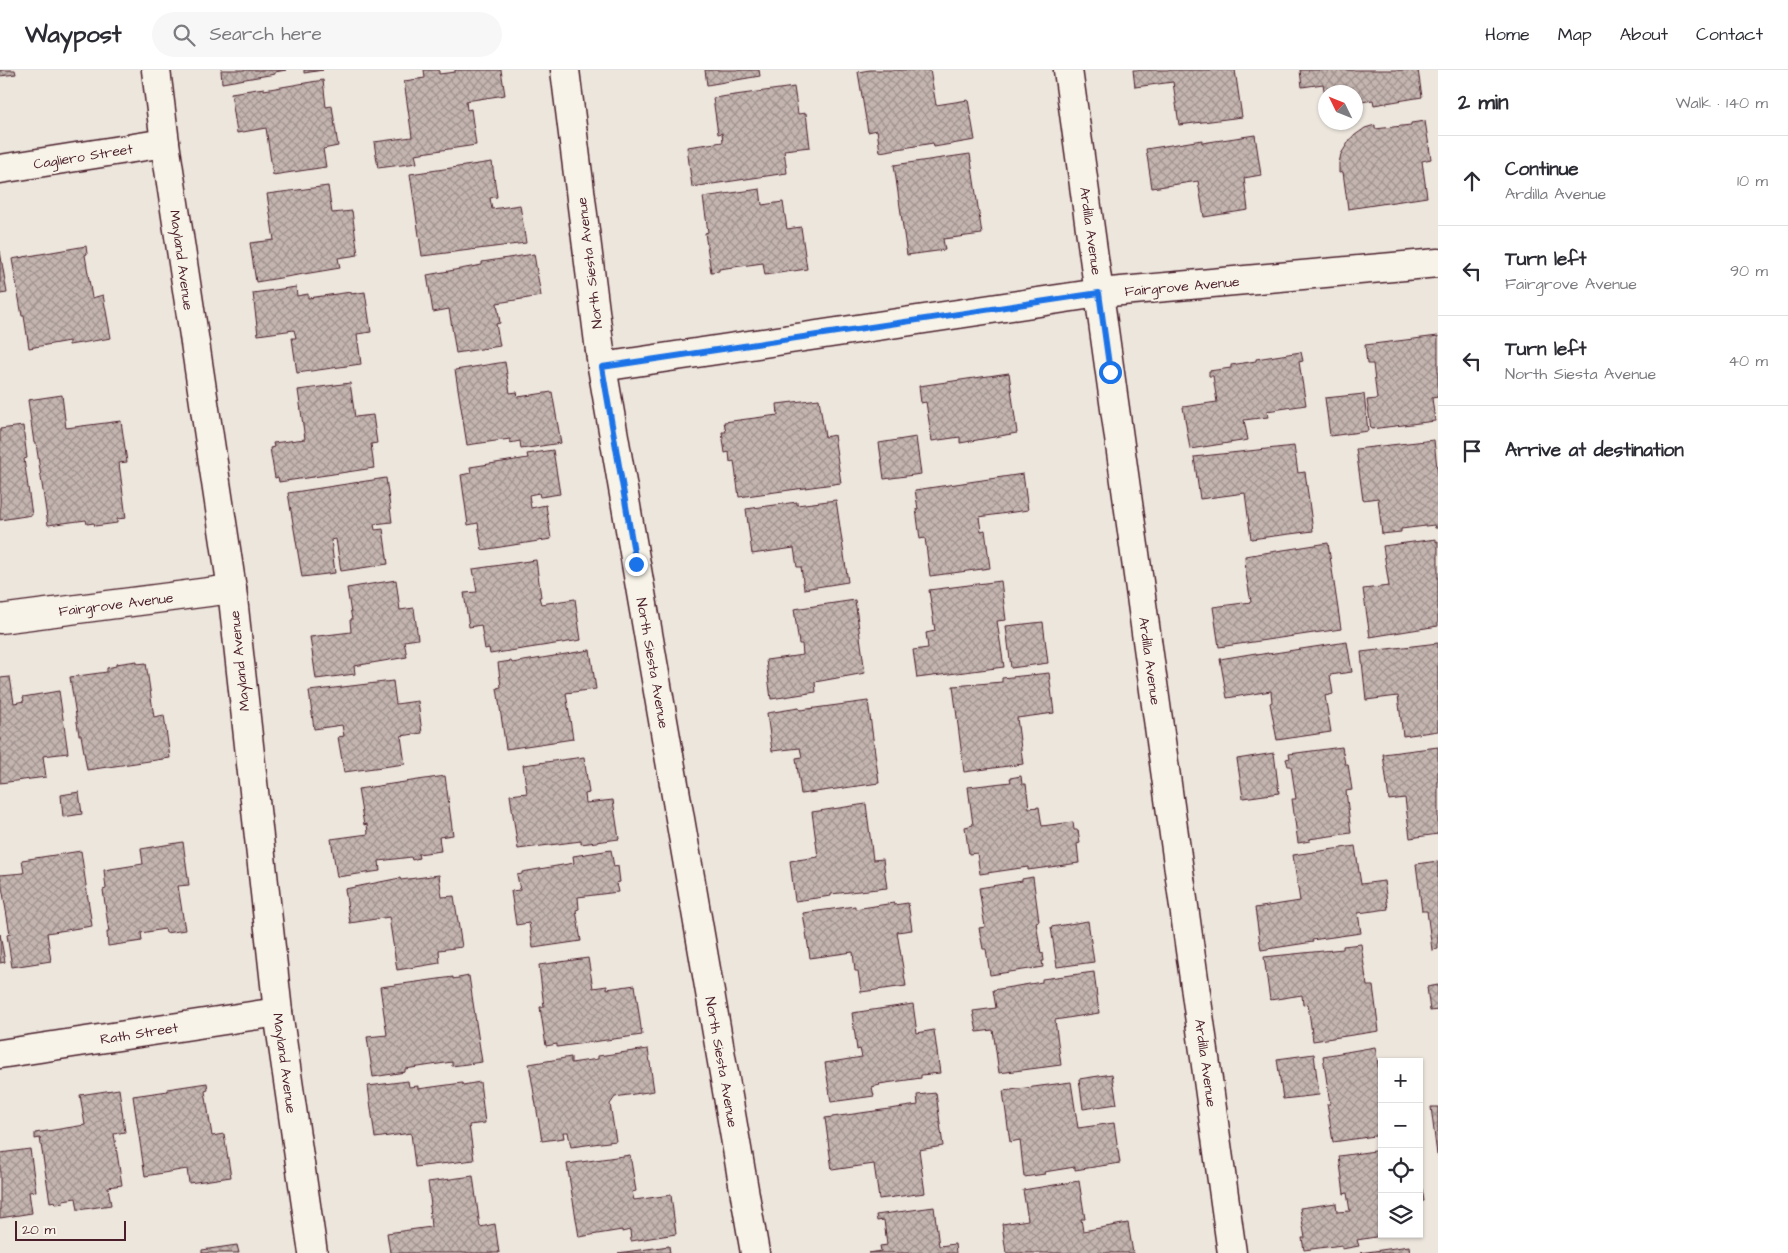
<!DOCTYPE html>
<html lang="en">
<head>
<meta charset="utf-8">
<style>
	:root { --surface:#fff; --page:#f7f7f7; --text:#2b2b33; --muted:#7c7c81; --line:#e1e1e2 }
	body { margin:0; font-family:"Architects Daughter",sans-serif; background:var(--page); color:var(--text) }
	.controls { position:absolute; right:15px; bottom:15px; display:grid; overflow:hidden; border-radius:0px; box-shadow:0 1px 4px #0004 }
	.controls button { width:45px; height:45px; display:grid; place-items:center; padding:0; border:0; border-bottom:1px solid var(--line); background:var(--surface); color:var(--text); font:25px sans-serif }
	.compass { position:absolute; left:1318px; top:15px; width:45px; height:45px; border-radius:50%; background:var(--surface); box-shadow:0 1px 4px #0004; rotate:313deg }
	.scale { position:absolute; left:15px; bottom:12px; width:111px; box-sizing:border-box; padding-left:5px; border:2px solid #4a1f2b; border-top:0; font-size:14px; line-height:18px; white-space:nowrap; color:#4a1f2b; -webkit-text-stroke:4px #f7f3e8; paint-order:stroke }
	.stop { position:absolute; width:15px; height:15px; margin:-11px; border:4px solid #1a73e8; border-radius:50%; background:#fff }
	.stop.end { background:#1a73e8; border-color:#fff; box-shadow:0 1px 5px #0008 }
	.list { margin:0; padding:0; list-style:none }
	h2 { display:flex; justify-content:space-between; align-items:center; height:65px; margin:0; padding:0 20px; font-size:21px }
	h2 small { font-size:16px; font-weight:400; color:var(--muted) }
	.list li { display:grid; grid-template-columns:32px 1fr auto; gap:15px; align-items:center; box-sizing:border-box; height:90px; padding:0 20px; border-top:1px solid var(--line) }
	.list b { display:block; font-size:19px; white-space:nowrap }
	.list p { margin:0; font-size:16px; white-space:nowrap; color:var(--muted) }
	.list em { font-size:16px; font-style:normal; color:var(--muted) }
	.icon { flex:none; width:28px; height:28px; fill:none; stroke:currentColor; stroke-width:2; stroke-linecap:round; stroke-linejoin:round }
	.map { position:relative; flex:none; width:1438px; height:1183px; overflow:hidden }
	header { display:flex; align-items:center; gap:30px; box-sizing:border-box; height:70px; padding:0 25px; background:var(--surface); border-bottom:1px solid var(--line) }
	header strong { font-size:24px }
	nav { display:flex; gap:28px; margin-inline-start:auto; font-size:18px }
	.search { width:350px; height:45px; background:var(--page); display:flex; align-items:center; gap:12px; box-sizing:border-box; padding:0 18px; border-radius:28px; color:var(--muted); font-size:19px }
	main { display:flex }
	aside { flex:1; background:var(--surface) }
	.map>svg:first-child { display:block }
	.building { fill:url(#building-cross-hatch); stroke:#4a1f2b }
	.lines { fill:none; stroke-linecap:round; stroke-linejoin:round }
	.street-casing { stroke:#4a1f2b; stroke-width:31 }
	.street { stroke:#f7f3e8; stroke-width:28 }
	.route { stroke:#1a73e8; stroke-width:6 }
	.labels { text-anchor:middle; stroke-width:4; stroke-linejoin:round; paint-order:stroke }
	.street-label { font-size:14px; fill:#4a1f2b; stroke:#f7f3e8 }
</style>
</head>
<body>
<header>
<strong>Waypost</strong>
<div class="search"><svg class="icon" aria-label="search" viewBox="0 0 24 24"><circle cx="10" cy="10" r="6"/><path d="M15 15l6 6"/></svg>Search here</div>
<nav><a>Home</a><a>Map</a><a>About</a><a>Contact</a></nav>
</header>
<main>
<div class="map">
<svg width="1438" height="1183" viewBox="0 0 1438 1183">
	<defs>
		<pattern id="building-cross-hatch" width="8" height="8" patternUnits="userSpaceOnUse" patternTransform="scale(1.25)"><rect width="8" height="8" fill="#c4b5b0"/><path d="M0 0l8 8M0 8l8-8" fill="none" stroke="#a1938f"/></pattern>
	</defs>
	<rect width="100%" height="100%" fill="#ece6dd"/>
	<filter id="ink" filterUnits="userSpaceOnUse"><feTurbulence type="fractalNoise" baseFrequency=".02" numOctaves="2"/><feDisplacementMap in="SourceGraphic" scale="10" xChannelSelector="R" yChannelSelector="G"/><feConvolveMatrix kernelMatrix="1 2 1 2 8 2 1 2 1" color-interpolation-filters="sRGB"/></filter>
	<g filter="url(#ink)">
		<g class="building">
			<path d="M0,0H15L16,4L0,6Z"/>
			<path d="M221,0H286L275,2V4L222,13Z"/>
			<path d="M304,0H323L304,3Z"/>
			<path d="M424,0H439V4L455,2V0H501L505,25L466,31L467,40L471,39L476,75L415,84L417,93L378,98L374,72L412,67L404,11L425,8Z"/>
			<path d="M705,0H759L760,6L707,15Z"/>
			<path d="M870,0H930L936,35L968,30L975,70L934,77L933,73L880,82L877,60L868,62L858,2Z"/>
			<path d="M1133,0H1235L1242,47L1179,55L1173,12L1135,17Z"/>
			<path d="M1300,0H1418L1422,27L1374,35L1373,30L1356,33V22H1326V31L1323,14L1302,17Z"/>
			<path d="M323,10L326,37L332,36L338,76L323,79L326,97L273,105L266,58L237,63L231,23L264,18V20Z"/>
			<path d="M794,17L798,44L806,43L810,77L784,80L787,103L692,117L687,77L723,72L722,63L718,64L713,28Z"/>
			<path d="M1425,51L1431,89L1422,91L1427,127L1348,139L1343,102L1339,103V93L1341,84L1351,68L1365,58L1375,55V59L1411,55V53Z"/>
			<path d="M1255,65L1261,105L1244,108L1248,140L1204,147L1198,111L1152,118L1146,79L1202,70V73Z"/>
			<path d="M970,84L982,164L943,169L945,180L907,185L894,95Z"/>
			<path d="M492,92L497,127L490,128L492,139L520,135L526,173L422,186L410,104Z"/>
			<path d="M328,116L332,143L352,141L358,185L338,188L340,198L256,212L250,173L274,170L267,124Z"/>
			<path d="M760,119L762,135L783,132L787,159L801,157L807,199L765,205L763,193L719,199V201L711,202L705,163L708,162L703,127Z"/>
			<path d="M86,176L87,184L85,185L92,228L103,225L111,268L69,275V271L29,278L24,246H22L12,189Z"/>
			<path d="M0,181L7,223L0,224Z"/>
			<path d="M534,184L541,226L497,233L500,253L496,254L500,276L456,283L449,239L433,242L427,205L482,195V192Z"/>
			<path d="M296,217L297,226L308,224V228L351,222V224L365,222L371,262L357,264L361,294L297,303L292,268H296L294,260L258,265L253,223Z"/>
			<path d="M1438,266V327L1432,328L1435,351L1371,359L1367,330L1377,329L1373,294H1367L1365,275Z"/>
			<path d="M1301,282L1303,291L1299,292L1306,335L1267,341L1268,347L1244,350L1248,370L1190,379L1183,337L1217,332L1213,306H1209V301L1231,298V295L1256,291V289Z"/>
			<path d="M505,292L510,323L517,322L518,327L552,322L561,373L521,379L520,371L510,373V369L467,375L455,300Z"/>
			<path d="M1009,303L1017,363L960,373V367L932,371L926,332L921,333L919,316Z"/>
			<path d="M350,313L355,347L373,345L377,373L371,374L374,398L279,412L278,407L275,408L270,378L274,377L273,373L305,369L298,320Z"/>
			<path d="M1364,324L1368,361L1330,366L1325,328Z"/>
			<path d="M62,325L66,358L121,351L127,392L119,393L126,448L117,449V453L95,456L94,453L87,454L86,450L48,455L36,373H34L28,330Z"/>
			<path d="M819,329L825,367L834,365L841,413L739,427L734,391L730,392L729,382L725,383L722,362H726L724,352L778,345L777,334Z"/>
			<path d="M23,356L27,388L24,389L32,445L0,450V359Z"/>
			<path d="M916,367L921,404L884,409L879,373Z"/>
			<path d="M1434,370L1438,407V458H1435L1434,455L1401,459V462L1382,464L1378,428L1363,430L1356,379Z"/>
			<path d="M1294,376L1298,403L1305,402L1313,461L1251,469L1245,423L1200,429L1194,387Z"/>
			<path d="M553,380L560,424L540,427L539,423L529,425L531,438L546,435L551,469L482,480L478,453L468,455L461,405L471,403L470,397L528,388L527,384Z"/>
			<path d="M1023,404L1028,440L979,447L981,461L985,460L990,498L930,506L925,468L920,469L916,439H918L915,420Z"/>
			<path d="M386,408L392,452L374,454L375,460L383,459L388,494L341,501L336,469L331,470L335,503L302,507L288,423Z"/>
			<path d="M836,430L848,512L804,519L801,497H797L794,478L752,484L746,439L797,432V435Z"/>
			<path d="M1436,469V472L1438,471V556L1370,567L1363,519L1389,516L1383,476Z"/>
			<path d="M1328,473L1341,559L1219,577L1213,537L1251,532L1246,504L1245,486Z"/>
			<path d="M536,490L541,527H539L541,534L575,529L581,570L490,584L489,578L485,579L481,555L469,557L464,523L477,522L473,499Z"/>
			<path d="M396,510L400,540L414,538L418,569L404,571L407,587L354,596L355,604L316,609L310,567L351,562L350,550H352L347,518Z"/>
			<path d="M1001,511L1006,550L997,551L1004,597L917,608L913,580L928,578L926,563L935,561L929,520Z"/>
			<path d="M855,530L865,603L815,612L816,622L771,629L766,590L803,585L802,574H799L794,539Z"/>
			<path d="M1043,552L1048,593L1011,598L1006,556Z"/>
			<path d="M1347,572L1352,602L1330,605L1333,624L1325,626L1331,662L1277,670L1270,633L1272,632L1271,621L1227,628L1220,589L1256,583L1257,585L1268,583V584Z"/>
			<path d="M1438,573V661L1403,666L1398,626L1366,630L1361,582Z"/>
			<path d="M590,580L596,619L566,623L573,669L506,679L497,618L501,617L498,593L511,591L512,593Z"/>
			<path d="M137,591V594L146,593L154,647L164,645L170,688L87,700L81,665H79L70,607L107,602V598L116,596V594Z"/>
			<path d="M1049,603L1054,643L1017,648L1023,694L964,702L953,616L1002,612V608Z"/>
			<path d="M10,607L14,633L24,631L23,627L59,621L68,683L43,686L46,707L0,713V608Z"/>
			<path d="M393,611L396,634L418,631L422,663L401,666L405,694L344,702L338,667L344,666L342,655L314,659L309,621Z"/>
			<path d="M868,631L879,713L801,724L796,688L802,687L800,678L772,681L767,643L799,638L800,640Z"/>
			<path d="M1342,677L1345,694H1348L1352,720L1346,721L1351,763L1309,769L1310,771L1298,773L1292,729H1296L1291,696H1288L1286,689L1290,688L1289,684Z"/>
			<path d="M1438,677V764L1410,768L1405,728L1389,730L1383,684Z"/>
			<path d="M1274,683L1279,723L1243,728L1237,689Z"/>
			<path d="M584,687L589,723L585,724L586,733L613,730L619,769L581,774V771L518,779L510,725L527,723L523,695Z"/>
			<path d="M445,706L453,765L439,767L441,781L418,784L419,788L412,790L411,787L379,791L380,801L337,807L331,769L368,764L367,754L364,755L358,719Z"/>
			<path d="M1021,706L1022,714H1026L1029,738L1039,737L1042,756L1073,752L1074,760H1078L1080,773L1077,774L1079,793L1028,800V797L980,804L977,783L969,784L965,757L973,755L968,717L1011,712L1010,708Z"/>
			<path d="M79,722L82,744L63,747L61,725Z"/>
			<path d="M866,734L873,790L883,789L887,818L831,824V826L795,831L790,791L818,787L812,742Z"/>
			<path d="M183,772L189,815L178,816L185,860L166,863L165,859L141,863L142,871L108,876L107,862H109L103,820L106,819L104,800L143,794L141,779Z"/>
			<path d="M1355,776L1361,814L1384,811L1388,839L1358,843L1361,863L1312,870L1313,872L1261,880L1255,838L1300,831L1293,785Z"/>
			<path d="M611,780L614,797L618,796L620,812L616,813L618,822L578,827L579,839L576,840L581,871L533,878L529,853L516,855L511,821L520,820L517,805L522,804V802L574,793L573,786Z"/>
			<path d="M81,781L92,856L47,863L51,891L12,897L7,865L10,864L0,805L24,803L22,790Z"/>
			<path d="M1438,791V879L1432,880L1427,841H1422L1416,794Z"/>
			<path d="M439,805L442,827L454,826L462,877L439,880L440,893L397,900L389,847L350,853L345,819L400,808L401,810Z"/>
			<path d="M1033,807L1039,851L1036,852L1041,884L1043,883L1044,891H1042L1043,897L990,905L986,879H983L979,858L985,857L979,818L1022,811V809Z"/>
			<path d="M894,833V835L908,833L912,860L897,862L906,916L861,922L858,901H855L853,882L810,888L803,843L855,836V839Z"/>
			<path d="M1088,851L1094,892L1057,897L1051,857Z"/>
			<path d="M0,864L5,892L0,893Z"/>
			<path d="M1361,874L1367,916H1373L1379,961L1313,971L1308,934L1303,935L1302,925L1270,930L1264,887L1343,879V876Z"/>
			<path d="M588,888L593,918L607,916V919L635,915L642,965L557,977V974L546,976L540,937H544L539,895Z"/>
			<path d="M1094,902L1099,943L1055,950L1061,995L999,1003L993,960L977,962L973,941L996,938L993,920L1042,912V909Z"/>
			<path d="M469,906L482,992L452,996V992L405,999V1002L373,1007L367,967L387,965L380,917L453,907V909Z"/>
			<path d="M1438,915V940L1430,941L1427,917Z"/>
			<path d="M913,934L917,963L934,960L940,1003L921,1005V1008L879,1014L880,1015L872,1017L874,1026L831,1032L825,993L862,987L860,979L857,980L852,943Z"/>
			<path d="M1375,977L1379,1000H1382V1065L1333,1072L1327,1034H1330L1323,986Z"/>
			<path d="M648,979L654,1021L615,1027L610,1034L616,1071L571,1077L568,1062H563L564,1068L542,1071L529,994L571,987V993L598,989V986Z"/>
			<path d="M1314,984L1319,1025L1283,1029L1277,989Z"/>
			<path d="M1112,1004L1117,1034L1083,1039L1079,1009Z"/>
			<path d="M408,1011L409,1017L418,1016V1019L462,1013L463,1015L480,1012L485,1053L469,1055L474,1090L415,1097L411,1063L375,1068L368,1016Z"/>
			<path d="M1071,1012L1078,1058L1114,1053L1120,1093L1075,1100V1097L1044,1102L1045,1104L1024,1107L1020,1070L1010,1072L1003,1021Z"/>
			<path d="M207,1013L208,1020L205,1021L212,1066L224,1064L231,1107L189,1113L187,1099L145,1106L133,1026L168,1021L167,1019Z"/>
			<path d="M119,1019L125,1062L114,1064L122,1115L108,1117L111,1135L78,1140L76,1128L63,1130L64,1133L56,1134L55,1131L50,1132L40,1068L35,1069V1063L85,1055L80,1025Z"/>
			<path d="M936,1023L943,1076L919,1080L925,1123L879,1129L874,1094L832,1100L825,1048L918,1035L917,1025Z"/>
			<path d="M1431,1037H1438V1085H1437Z"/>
			<path d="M30,1079L36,1121L29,1122L32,1143L0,1148V1083Z"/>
			<path d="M1382,1080V1164H1394L1357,1170L1359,1176L1342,1179V1175L1304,1180L1302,1168H1305L1300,1138L1336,1133L1337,1142L1350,1141L1347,1123L1344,1124L1339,1086Z"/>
			<path d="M630,1085L636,1121L632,1122L634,1130L671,1125L676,1164L631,1171L630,1160L622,1162V1160L579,1167L567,1094Z"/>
			<path d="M1419,1101L1424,1131L1419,1132Z"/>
			<path d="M473,1106L480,1157L495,1154L499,1183H390L387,1163L431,1157L429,1136H431L428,1112Z"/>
			<path d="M1079,1111L1085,1149H1081L1083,1161L1128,1153L1133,1183H1006L1002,1154L1028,1150L1023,1120Z"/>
			<path d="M934,1137L939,1176L955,1174L956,1183H869L881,1181L880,1176L887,1175L884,1150L877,1151L876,1145Z"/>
			<path d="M237,1175L239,1183H202V1180Z"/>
			<path d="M669,1176L670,1183H618Z"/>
			<path d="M1409,1176L1410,1183H1360Z"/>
		</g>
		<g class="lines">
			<g class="street-casing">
				<g id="street">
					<path d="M156,0L165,73L232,519L278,942L313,1183"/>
					<path d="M565,0L602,297L755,1183"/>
					<path d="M1068,0L1232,1183"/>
					<path d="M0,99L165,73"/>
					<path d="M602,297L1099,223L1438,193"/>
					<path d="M0,549L232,519"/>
					<path d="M0,984L278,942"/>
				</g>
			</g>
			<use href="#street" class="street"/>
		</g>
	</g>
	<g class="lines" filter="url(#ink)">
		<path class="route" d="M636,494L602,297L1099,223L1110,302"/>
	</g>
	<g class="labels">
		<g class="street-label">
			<text transform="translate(83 86) rotate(-9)" y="5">Cagliero Street</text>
			<text transform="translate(1091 161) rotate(82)" y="5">Ardilla Avenue</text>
			<text transform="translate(182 190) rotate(82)" y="5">Mayland Avenue</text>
			<text transform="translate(589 193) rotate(-97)" y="5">North Siesta Avenue</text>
			<text transform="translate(1182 216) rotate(-5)" y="5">Fairgrove Avenue</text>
			<text transform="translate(116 534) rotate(-7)" y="5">Fairgrove Avenue</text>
			<text transform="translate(239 591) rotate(-96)" y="5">Mayland Avenue</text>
			<text transform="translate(1150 591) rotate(82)" y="5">Ardilla Avenue</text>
			<text transform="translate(653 593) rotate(80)" y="5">North Siesta Avenue</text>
			<text transform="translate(139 963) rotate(-9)" y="5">Rath Street</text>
			<text transform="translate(722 992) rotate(80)" y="5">North Siesta Avenue</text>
			<text transform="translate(285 993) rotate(82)" y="5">Mayland Avenue</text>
			<text transform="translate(1206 993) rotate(82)" y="5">Ardilla Avenue</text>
		</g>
	</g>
</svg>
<div class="controls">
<button>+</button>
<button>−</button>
<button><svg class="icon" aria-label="locate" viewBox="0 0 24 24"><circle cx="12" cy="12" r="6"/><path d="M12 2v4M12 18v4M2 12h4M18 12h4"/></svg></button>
<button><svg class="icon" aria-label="layers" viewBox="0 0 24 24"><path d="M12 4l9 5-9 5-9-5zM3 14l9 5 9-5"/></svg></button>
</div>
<svg class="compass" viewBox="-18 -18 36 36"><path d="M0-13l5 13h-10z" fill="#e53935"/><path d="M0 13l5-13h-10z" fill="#7c7c81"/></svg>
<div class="scale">20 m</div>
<div class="stop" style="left:1110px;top:302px"></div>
<div class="stop end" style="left:636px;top:494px"></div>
</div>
<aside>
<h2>2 min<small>Walk · 140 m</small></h2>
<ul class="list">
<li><svg class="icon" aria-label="ahead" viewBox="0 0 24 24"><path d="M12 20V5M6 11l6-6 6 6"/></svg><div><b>Continue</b><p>Ardilla Avenue</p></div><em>10 m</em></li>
<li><svg class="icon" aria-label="left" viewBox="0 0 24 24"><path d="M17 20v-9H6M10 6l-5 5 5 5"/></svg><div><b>Turn left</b><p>Fairgrove Avenue</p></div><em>90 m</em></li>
<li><svg class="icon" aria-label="left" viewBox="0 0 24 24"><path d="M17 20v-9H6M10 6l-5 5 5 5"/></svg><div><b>Turn left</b><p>North Siesta Avenue</p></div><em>40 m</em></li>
<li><svg class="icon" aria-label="arrive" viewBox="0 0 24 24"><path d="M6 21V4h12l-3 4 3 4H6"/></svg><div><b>Arrive at destination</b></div></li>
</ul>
</aside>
</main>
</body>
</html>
